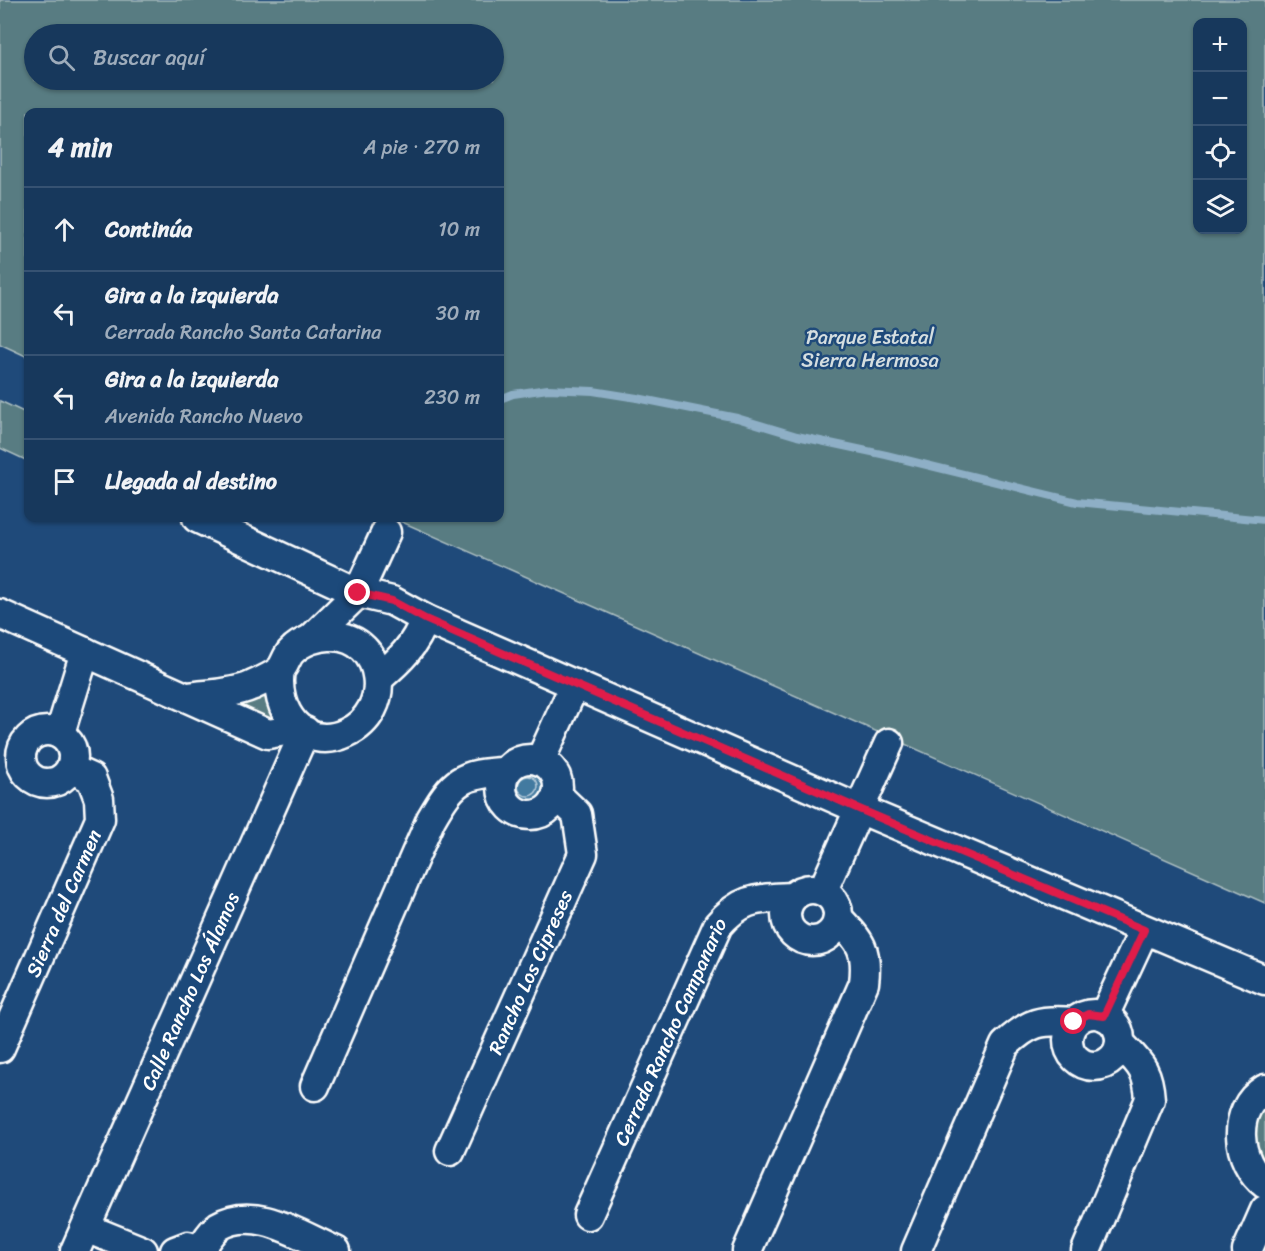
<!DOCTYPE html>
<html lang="es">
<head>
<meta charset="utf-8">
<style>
	:root { --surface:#17385c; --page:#203f62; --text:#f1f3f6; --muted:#9eacbb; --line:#365272 }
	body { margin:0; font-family:Sriracha,sans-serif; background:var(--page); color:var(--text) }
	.controls { position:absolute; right:18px; top:18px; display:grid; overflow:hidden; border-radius:12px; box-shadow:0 2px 4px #0004 }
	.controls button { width:54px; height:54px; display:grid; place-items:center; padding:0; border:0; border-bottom:2px solid var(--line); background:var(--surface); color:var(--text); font:30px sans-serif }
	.stop { position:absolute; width:18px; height:18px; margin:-14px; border:4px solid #e11d48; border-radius:50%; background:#fff }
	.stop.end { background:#e11d48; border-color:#fff; box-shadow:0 2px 6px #0008 }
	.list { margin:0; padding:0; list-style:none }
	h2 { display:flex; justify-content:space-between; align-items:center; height:78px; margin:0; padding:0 24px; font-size:26px }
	h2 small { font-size:20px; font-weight:400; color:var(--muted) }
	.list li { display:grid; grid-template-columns:39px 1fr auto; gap:18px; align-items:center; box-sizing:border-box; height:84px; padding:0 24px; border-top:2px solid var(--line) }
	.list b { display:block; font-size:22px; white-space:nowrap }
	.list p { margin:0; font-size:20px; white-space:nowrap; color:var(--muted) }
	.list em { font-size:20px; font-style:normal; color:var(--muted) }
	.icon { flex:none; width:33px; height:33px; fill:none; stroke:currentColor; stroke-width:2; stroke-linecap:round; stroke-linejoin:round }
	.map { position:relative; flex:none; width:1265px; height:1251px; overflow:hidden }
	.search { position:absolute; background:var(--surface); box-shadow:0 2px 4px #0004; left:24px; top:24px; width:480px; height:66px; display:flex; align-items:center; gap:15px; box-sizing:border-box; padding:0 21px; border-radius:33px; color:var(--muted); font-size:22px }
	.panel { position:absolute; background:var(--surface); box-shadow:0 2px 4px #0004; left:24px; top:108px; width:480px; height:414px; border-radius:12px }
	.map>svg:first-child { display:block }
	.green { fill:#587c82; stroke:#acbec0; stroke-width:1.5; fill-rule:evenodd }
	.water { fill:#437aa0; stroke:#8eafc6; stroke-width:1.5 }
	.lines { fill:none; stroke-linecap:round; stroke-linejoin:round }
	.shore { stroke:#b4cad9; stroke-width:1.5 }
	.stream { stroke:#8eafc6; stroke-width:8 }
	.minor-casing { stroke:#fff; stroke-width:33 }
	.minor { stroke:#1f4a7a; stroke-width:28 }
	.route { stroke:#e11d48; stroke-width:8 }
	.labels { text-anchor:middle; stroke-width:5; stroke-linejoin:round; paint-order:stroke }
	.park-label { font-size:20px; fill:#d5dee0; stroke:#1f4a7a }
	.street-label { font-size:20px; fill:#fff; stroke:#1f4a7a }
</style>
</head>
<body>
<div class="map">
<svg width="1265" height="1251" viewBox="0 0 1265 1251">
	<rect width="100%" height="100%" fill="#1f4a7a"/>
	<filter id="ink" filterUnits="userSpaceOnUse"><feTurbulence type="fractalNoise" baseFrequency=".0167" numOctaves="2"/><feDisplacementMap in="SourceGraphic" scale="12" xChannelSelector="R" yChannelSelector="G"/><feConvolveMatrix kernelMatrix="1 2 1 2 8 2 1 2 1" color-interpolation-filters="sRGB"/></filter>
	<g filter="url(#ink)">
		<g class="green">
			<path d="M0,0H1265V903L393,518H500V112H28V357L0,344ZM1198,22H1242V230H1198ZM34,34H494V80H34Z"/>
			<path d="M0,401L28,414V461L0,448Z"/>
			<path d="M268,689L287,728L209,700Z"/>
			<path d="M1265,1103V1173L1252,1152L1255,1117Z"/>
		</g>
		<circle class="water" cx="528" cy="786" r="16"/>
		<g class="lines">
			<circle class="shore" cx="528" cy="786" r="10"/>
			<path class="stream" d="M500,399L513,394L548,389L593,391L637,398L737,418L797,436L886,455L1077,502L1265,520"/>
			<g class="minor-casing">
				<g id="minor">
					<path d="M197,518L358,593L392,601L425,619L859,809L1265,980"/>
					<path d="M0,614L268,734L286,731L295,725"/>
					<path d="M312,638L358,593L386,532"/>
					<path d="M379,678C400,660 415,646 425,619"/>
					<path d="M188,697C208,694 233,694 251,686C260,682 272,677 279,671C285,666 286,657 291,652C301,641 319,635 333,636C385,638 395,711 346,733C303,753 273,709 280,670"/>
					<circle cx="47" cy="757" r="26"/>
					<path d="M60,733L85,652"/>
					<circle cx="530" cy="787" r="28"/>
					<path d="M540,761L575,684"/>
					<circle cx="812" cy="915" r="26"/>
					<path d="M823,890L889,743"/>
					<circle cx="1094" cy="1040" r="26"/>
					<path d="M1104,1016L1144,930"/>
					<path id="s1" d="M0,1048L100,819L99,799L91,778L71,769"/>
					<path d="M315,1086L431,819C453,781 461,773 506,772"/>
					<path d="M1265,1089C1230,1110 1236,1162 1265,1184"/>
					<path id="s2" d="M450,1151L583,854L577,814L557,795"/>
					<path id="s3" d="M588,1215L718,925C742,897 757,899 792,897"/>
					<path d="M86,1228L143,1251"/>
					<path d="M201,1248C206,1241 212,1231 219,1226C256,1204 302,1237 336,1251"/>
					<path id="s4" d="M75,1251L305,731"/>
					<path d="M175,1251L188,1246L204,1251"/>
					<path d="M747,1251L864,983C868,950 861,942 839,919"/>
					<path d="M916,1251L1005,1045C1029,1022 1041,1019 1074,1022"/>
					<path d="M1086,1251L1150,1099C1148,1069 1140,1064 1120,1043"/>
					<path d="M1247,1251L1265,1210"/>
				</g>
			</g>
			<use href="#minor" class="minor"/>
		</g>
	</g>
	<g class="lines" filter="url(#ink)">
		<path class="route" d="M358,593L392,601L425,619L859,809L1144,930L1104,1016L1088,1014L1074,1022"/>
	</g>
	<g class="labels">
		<g class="park-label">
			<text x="870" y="344">Parque Estatal<tspan x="870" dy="23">Sierra Hermosa</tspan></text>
		</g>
		<g class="street-label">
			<text dy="7" stroke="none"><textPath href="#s1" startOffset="158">Sierra del Carmen</textPath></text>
			<text dy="7" stroke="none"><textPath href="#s2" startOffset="196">Rancho Los Cipreses</textPath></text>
			<text dy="7" stroke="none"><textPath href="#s4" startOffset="284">Calle Rancho Los Álamos</textPath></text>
			<text dy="7" stroke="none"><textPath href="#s3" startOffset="201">Cerrada Rancho Campanario</textPath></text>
		</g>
	</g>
</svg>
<div class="controls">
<button>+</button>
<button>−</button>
<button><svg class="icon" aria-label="locate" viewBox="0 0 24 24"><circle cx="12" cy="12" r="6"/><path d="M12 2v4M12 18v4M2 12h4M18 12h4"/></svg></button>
<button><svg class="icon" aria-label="layers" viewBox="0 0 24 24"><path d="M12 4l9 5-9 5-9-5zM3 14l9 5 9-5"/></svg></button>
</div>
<div class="stop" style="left:1074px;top:1022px"></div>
<div class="stop end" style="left:358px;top:593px"></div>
<div class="search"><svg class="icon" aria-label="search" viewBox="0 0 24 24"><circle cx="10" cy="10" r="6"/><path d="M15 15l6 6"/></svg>Buscar aquí</div>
<section class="panel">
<h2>4 min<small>A pie · 270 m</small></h2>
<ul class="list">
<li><svg class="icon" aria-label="ahead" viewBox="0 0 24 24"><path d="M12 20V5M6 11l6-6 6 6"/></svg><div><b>Continúa</b></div><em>10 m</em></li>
<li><svg class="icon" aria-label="left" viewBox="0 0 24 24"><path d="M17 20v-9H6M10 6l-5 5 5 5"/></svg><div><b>Gira a la izquierda</b><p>Cerrada Rancho Santa Catarina</p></div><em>30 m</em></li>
<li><svg class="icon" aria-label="left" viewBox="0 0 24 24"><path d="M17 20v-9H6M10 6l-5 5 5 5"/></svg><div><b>Gira a la izquierda</b><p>Avenida Rancho Nuevo</p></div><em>230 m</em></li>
<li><svg class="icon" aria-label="arrive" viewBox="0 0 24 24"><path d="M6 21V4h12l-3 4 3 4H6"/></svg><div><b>Llegada al destino</b></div></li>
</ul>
</section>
</div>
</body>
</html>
